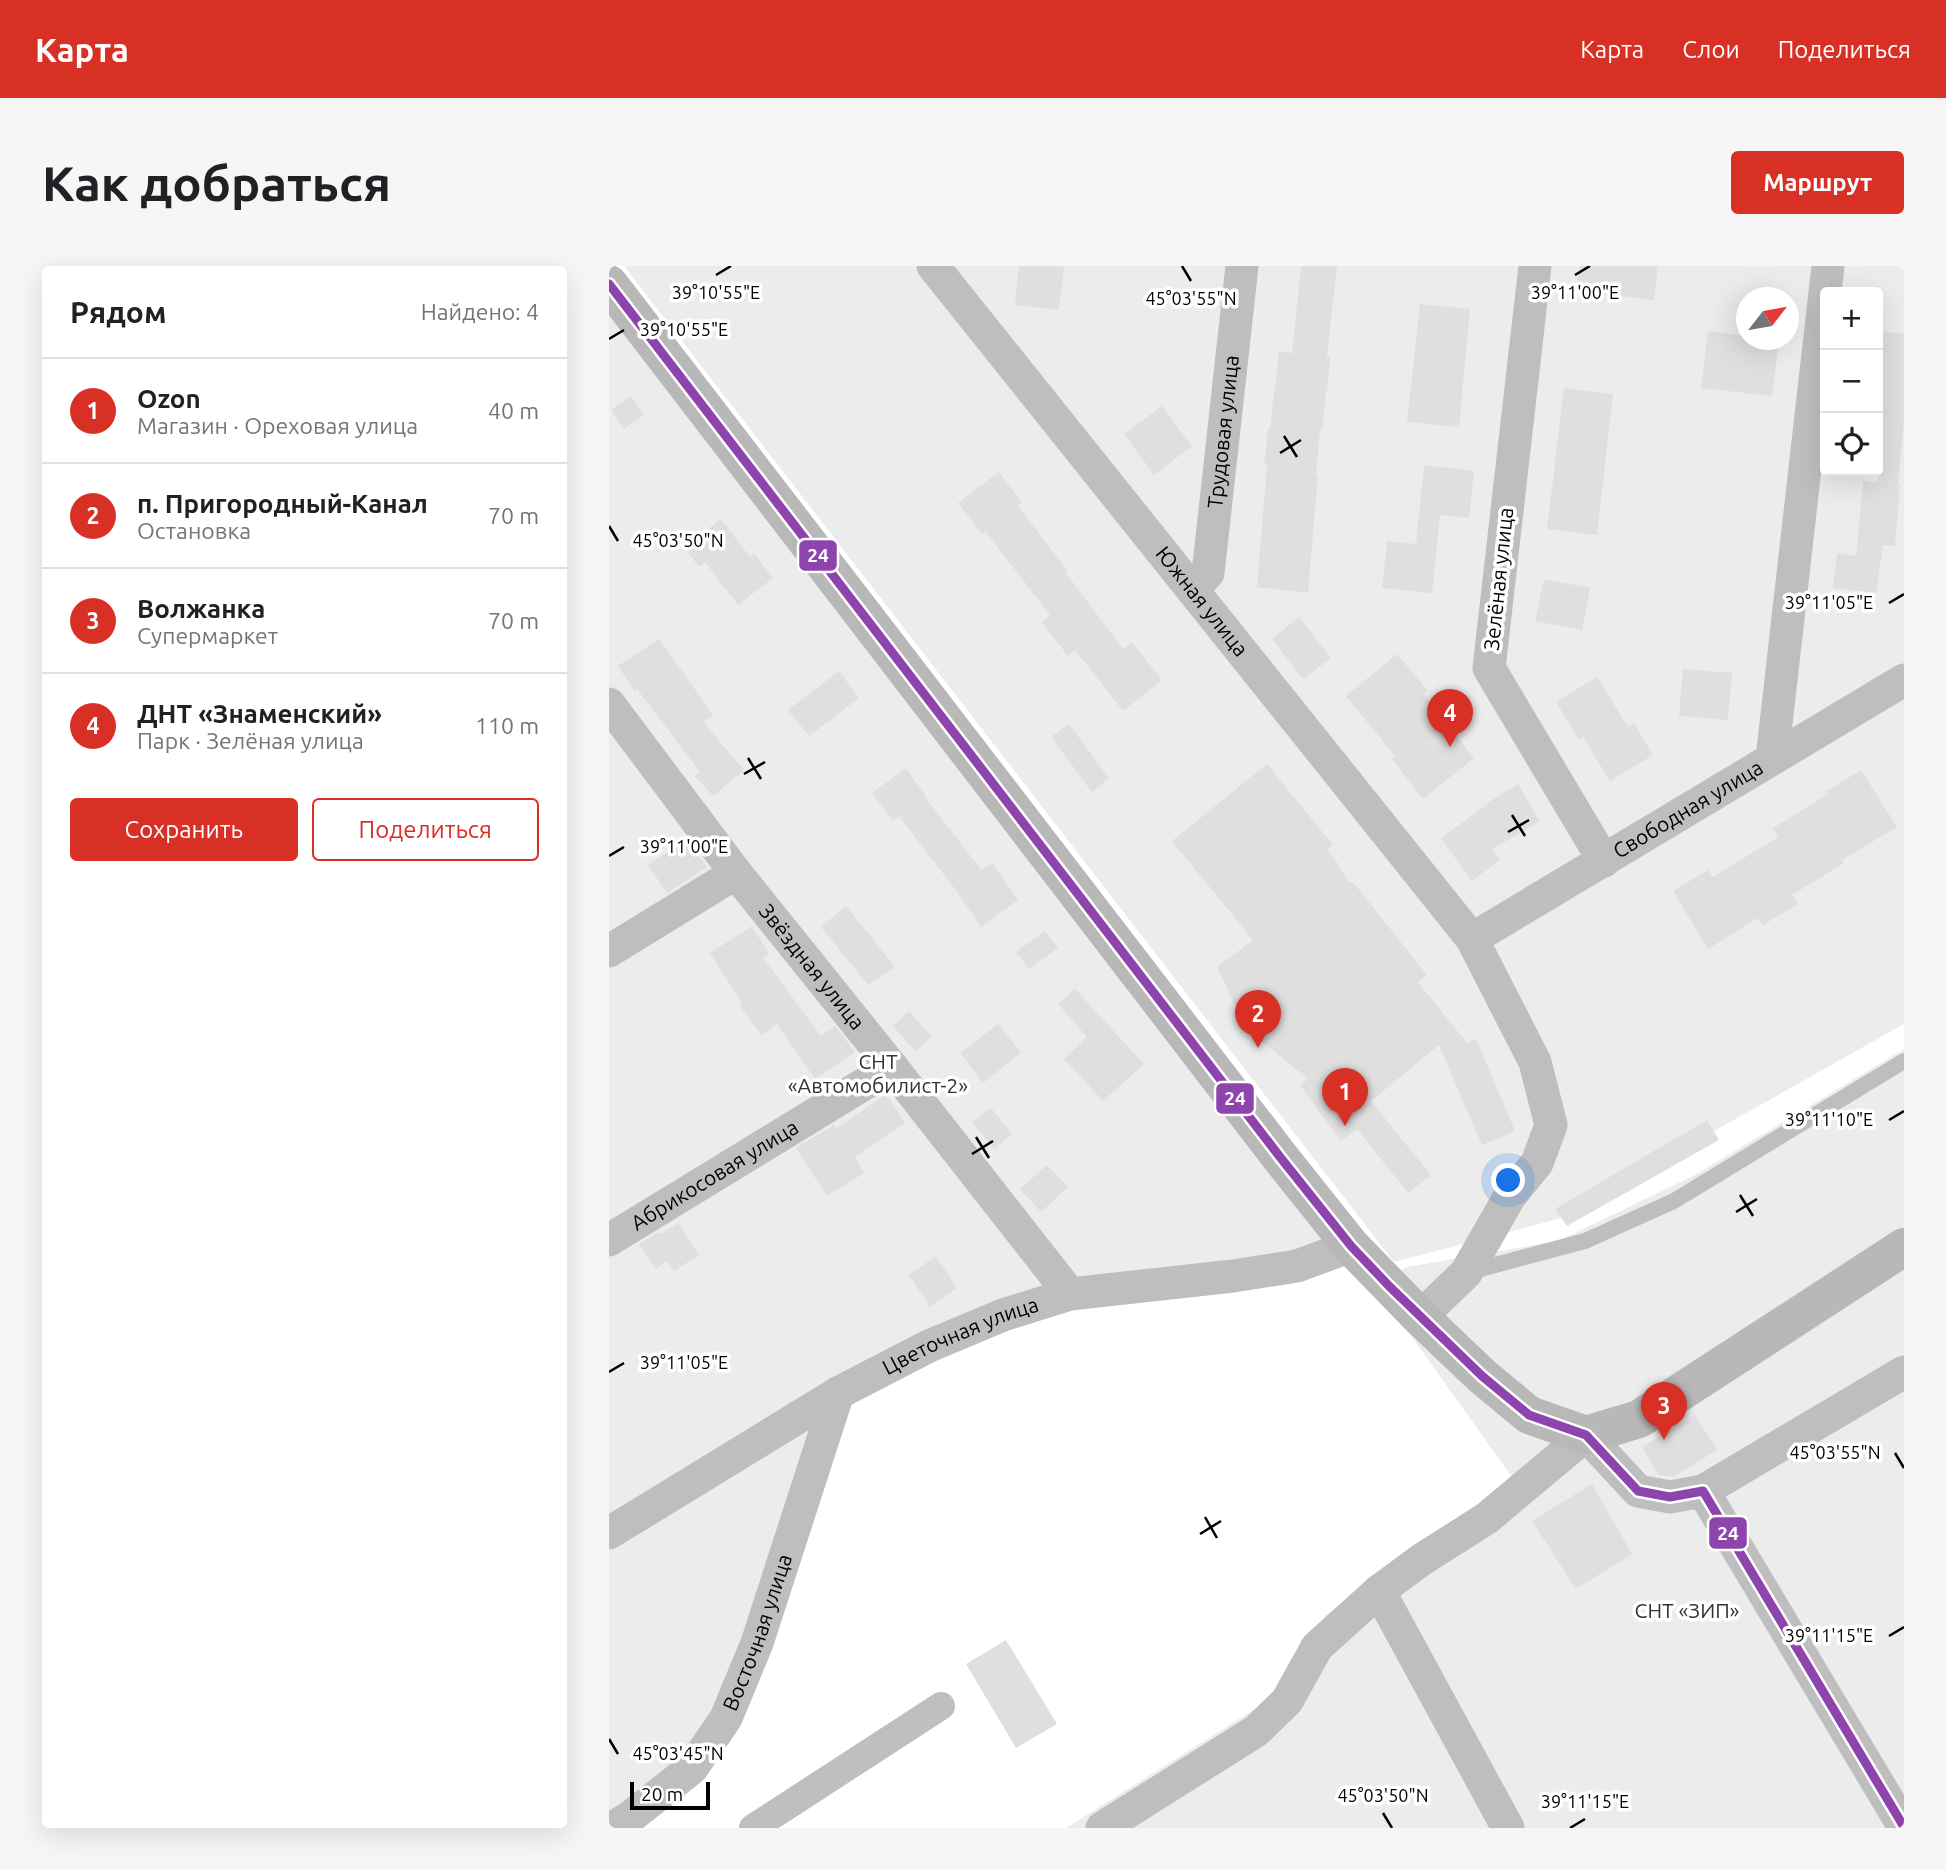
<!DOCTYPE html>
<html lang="ru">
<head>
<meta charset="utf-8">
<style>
	:root { --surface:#fff; --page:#f6f6f6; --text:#202124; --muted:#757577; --line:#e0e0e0; --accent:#d93025 }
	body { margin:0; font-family:Ubuntu,sans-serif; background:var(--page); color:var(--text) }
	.controls { position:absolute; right:21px; top:21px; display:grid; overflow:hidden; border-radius:7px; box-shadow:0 7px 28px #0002 }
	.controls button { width:63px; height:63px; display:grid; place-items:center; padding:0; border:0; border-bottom:2px solid var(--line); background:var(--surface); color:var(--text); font:35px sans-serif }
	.compass { position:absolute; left:1127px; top:21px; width:63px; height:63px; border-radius:50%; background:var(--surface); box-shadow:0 7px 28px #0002; rotate:59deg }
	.scale { position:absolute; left:21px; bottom:18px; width:80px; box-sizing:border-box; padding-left:7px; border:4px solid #000; border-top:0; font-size:19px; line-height:24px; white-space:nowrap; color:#000; -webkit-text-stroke:5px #fff; paint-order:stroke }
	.you { position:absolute; left:900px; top:915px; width:24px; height:24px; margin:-18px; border:5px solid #fff; border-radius:50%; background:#1a73e8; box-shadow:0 0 0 10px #1a73e833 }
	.badge { display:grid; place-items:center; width:46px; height:46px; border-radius:50%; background:var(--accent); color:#fff; font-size:23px; font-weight:700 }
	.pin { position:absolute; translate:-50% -58px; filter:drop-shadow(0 2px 4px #0008) }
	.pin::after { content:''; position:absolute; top:37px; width:24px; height:21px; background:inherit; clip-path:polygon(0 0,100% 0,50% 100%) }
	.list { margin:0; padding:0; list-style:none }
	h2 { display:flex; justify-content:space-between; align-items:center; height:91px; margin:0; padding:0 28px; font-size:30px }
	h2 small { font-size:23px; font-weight:400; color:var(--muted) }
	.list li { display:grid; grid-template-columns:46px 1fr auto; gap:21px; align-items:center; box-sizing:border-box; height:105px; padding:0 28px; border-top:2px solid var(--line) }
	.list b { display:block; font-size:26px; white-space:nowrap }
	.list p { margin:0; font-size:23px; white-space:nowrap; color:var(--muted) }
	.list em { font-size:23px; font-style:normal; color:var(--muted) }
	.actions { display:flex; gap:14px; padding:21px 28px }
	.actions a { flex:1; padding:16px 0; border:2px solid var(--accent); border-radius:7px; text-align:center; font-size:24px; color:var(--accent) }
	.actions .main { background:var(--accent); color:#fff }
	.icon { flex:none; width:38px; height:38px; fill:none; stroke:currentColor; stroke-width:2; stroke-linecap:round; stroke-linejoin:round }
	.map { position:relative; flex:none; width:1295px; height:1562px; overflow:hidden; border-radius:7px }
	header { display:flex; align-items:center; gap:42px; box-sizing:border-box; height:98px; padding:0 35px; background:var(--accent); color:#fff }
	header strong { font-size:33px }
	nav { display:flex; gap:38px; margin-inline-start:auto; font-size:24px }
	.intro { display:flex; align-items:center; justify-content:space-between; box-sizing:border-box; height:168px; padding:0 42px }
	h1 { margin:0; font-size:49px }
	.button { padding:18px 32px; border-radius:7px; background:var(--accent); color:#fff; font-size:24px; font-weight:700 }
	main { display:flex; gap:42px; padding:0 42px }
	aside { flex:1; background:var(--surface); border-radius:7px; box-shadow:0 7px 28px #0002 }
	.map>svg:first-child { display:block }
	.green { fill:#ececec; fill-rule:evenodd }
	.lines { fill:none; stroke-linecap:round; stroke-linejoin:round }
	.canal { stroke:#bfbfbf; stroke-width:28 }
	.building { fill:#dfdfdf }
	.lane { stroke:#bebebe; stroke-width:16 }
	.street { stroke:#bebebe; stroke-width:33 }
	.secondary { stroke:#b8b8b8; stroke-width:38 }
	.bus-1-casing { stroke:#fff; stroke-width:14 }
	.bus-1 { stroke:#8e44ad; stroke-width:9 }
	.ticks { fill:none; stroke:#000; stroke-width:2.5 }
	.labels { text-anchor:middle; stroke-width:7; stroke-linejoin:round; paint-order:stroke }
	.street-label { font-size:21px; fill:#000; stroke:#fff }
	.park-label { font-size:21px; fill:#333; stroke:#fff }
	.ticks-label { font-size:18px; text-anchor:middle; fill:#000; stroke:#fff; stroke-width:7; stroke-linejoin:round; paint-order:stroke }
	.line-badge { stroke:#fff; stroke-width:2.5 }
	.badge-label { font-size:19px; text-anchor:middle; font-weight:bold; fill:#fff }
</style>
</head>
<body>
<header>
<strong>Карта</strong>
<nav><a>Карта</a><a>Слои</a><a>Поделиться</a></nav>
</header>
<div class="intro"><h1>Как добраться</h1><a class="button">Маршрут</a></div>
<main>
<aside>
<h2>Рядом<small>Найдено: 4</small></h2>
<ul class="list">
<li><span class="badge">1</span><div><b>Ozon</b><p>Магазин · Ореховая улица</p></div><em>40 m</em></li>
<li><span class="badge">2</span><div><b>п. Пригородный-Канал</b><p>Остановка</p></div><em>70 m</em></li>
<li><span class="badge">3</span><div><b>Волжанка</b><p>Супермаркет</p></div><em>70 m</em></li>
<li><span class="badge">4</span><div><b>ДНТ «Знаменский»</b><p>Парк · Зелёная улица</p></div><em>110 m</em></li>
</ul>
<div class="actions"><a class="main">Сохранить</a><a>Поделиться</a></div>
</aside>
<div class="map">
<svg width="1295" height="1562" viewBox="0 0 1295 1562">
	<rect width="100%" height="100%" fill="#fff"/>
	<g class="green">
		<path d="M15,0H1295V758L949,953L785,996ZM1216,26H1269V205H1216ZM1138,32H1180V74H1138Z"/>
		<path d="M0,18L742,980L461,1028L229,1127L117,1452L0,1562Z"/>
		<path d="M1295,783V1562H457L663,1432L717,1349L905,1214L765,1018L798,1001L949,975L1086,909Z"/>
	</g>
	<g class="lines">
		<path class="canal" d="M144,1562L332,1440"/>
	</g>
	<g class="building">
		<path d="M410,0H455L450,44L406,39Z"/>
		<path d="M692,0H728L718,90L721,91L718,126L717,125L713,165L711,164L707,209H709L699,327L648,321L658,199L655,198L659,163H661L665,125H666L670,86L683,87Z"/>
		<path d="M970,0H1049L1045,34L967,25Z"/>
		<path d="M811,38L861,43L850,161L798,156Z"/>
		<path d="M1099,65L1138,70V74H1170L1163,130L1092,122Z"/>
		<path d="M1269,65L1295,68V154L1289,218H1291L1286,280L1274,279L1267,328L1224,322L1228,287L1247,290L1254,215L1269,216Z"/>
		<path d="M955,122L1004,128L988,269L938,263Z"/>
		<path d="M22,130L35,149L15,163L2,144Z"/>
		<path d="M553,140L583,180L545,209L515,168Z"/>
		<path d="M815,199L865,205L860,252L831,249L823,327L773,322L778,275L807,278Z"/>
		<path d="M390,206L413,237L409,240L458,304L456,306L514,383L523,376L553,414L514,445L466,384L459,390L433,356L441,349L376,265L373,268L349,237Z"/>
		<path d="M112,253L141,291L145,287L164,312L129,339L96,296L90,301L75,281Z"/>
		<path d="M935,313L981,322L973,364L926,355Z"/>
		<path d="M690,351L722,392L694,413L663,373Z"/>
		<path d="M50,373L104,449L94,456L135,504L104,530L86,510L91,506L28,423L25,425L9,400Z"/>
		<path d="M788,388L819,425L815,428L865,492L814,533L783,493L786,490L737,430Z"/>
		<path d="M1074,403L1123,407L1119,454L1070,450Z"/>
		<path d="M230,405L250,432L200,470L179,444Z"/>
		<path d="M988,411L1019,461L1025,457L1044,489L1001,515L974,471L970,473L947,436Z"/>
		<path d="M460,458L500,512L483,526L442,471Z"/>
		<path d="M658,498L724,579L718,584L730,599L729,600L741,617L744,616L818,709L809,716L858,777L867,773L906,865L873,879L830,779L762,835L822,909L799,927L748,863L732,875L691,819L699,813L637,762L608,701L644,674L563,575Z"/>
		<path d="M297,502L317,530L316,531L372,604L383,597L409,634L372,661L346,623L290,550L284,555L263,527Z"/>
		<path d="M1252,504L1288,561L1233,594L1235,597L1183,629L1189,638L1154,659L1149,652L1099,683L1064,625L1099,604L1104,611L1169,571L1164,562L1219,528L1218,525Z"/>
		<path d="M909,518L931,555L883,583L891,594L863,615L832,572L879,538L878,537Z"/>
		<path d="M77,573L98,601L58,627L39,599Z"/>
		<path d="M237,640L286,701L259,719L212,661Z"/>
		<path d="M143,660L160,688L154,692L212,770L226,760L246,786L206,813L168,758L153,769L130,739L133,737L101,687Z"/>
		<path d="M436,665L449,682L420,703L407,686Z"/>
		<path d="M466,723L535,798L494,835L455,793L478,771L449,738Z"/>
		<path d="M300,745L323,771L306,785L284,760Z"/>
		<path d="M389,758L412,787L374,817L351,787Z"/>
		<path d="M277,828L296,857L246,891L255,907L218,930L187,882L225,859L227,863Z"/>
		<path d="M382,842L403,868L385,883L363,856Z"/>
		<path d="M1098,854L1110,874L958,960L946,943Z"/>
		<path d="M438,899L459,921L432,946L411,923Z"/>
		<path d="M69,957L90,989L65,1005L58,995L47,1003L30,978L50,966L52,968Z"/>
		<path d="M327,990L348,1022L321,1041L300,1009Z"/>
		<path d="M1086,1149L1108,1184L1064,1211L1050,1209L1033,1181Z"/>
		<path d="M983,1218L1023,1288L967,1323L923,1255Z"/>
		<path d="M397,1374L448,1458L407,1482L357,1398Z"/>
	</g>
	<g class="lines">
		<path class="lane" d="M860,1006L976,975L1065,935L1295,795"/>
		<g class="street">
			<path id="s1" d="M324,0L863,673L926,796L942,859L928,897L901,930L857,1007L811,1051"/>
			<path d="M926,0L880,402L995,595"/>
			<path id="s2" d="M584,323L599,307L633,0"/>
			<path id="s3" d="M0,438L127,607L283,801L461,1028"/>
			<path d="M1163,493L1219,0"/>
			<path id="s4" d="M863,673L1295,414"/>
			<path d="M0,685L127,607"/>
			<path id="s5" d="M0,974L283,801"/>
			<path d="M1094,1225L1295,1106"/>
			<path id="s6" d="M0,1267L229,1127L320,1080L394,1049L461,1028L624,1010L688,1000L742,980"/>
			<path d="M770,1325L899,1562"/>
			<path id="s7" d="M3,1562L20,1552L83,1502L117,1452L148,1377L229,1127"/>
			<path d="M493,1562L647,1465L678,1435L708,1381L770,1325L812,1294L878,1252L977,1169L1029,1225L1061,1231L1094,1225L1295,1561"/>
		</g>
		<path class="secondary" d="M0,18L671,891L742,980L811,1051L873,1110L920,1149L977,1169L1030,1153L1295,981"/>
		<g class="bus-1-casing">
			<path id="bus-1" d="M0,18L671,891L742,980L780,1020L873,1110L920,1149L977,1169L1029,1225L1061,1231L1094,1225L1295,1561"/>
		</g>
		<use href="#bus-1" class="bus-1"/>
	</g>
	<path class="ticks" d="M573,0L582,15M107,9L122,0M966,9L981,0M0,73L15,64M675,170L688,191M671,187L692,174M0,260L9,275M1280,337L1295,328M139,492L152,513M135,508L156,496M903,549L916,570M899,566L920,554M0,590L15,581M1280,854L1295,845M367,871L380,892M363,888L384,875M1131,929L1144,950M1127,946L1148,933M0,1106L15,1097M1286,1187L1295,1202M596,1251L608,1272M591,1268L612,1255M1280,1370L1295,1361M0,1473L9,1488M774,1547L783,1562M961,1562L976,1553"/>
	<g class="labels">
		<g class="street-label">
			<text dy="7" stroke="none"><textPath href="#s2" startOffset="164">Трудовая улица</textPath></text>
			<text transform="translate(890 313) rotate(-84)" y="7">Зелёная улица</text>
			<text dy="7" stroke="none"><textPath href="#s1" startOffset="430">Южная улица</textPath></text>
			<text dy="7" stroke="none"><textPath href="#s4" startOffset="252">Свободная улица</textPath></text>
			<text dy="7" stroke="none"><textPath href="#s3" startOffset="332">Звёздная улица</textPath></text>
			<text dy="7" stroke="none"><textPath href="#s5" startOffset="124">Абрикосовая улица</textPath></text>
			<text dy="7" stroke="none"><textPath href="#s6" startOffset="404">Цветочная улица</textPath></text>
			<text dy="7" stroke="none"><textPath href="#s7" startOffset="252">Восточная улица</textPath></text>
		</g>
		<g class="park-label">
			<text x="269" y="803">СНТ<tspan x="269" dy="24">«Автомобилист-2»</tspan></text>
			<text x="1078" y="1352">СНТ «ЗИП»</text>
		</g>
	</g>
	<g class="ticks-label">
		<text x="107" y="33">39°10'55"E</text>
		<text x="966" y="33">39°11'00"E</text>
		<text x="582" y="39">45°03'55"N</text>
		<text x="75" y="70">39°10'55"E</text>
		<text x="69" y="281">45°03'50"N</text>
		<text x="1220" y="343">39°11'05"E</text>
		<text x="75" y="587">39°11'00"E</text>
		<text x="1220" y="860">39°11'10"E</text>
		<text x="75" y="1103">39°11'05"E</text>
		<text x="1226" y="1193">45°03'55"N</text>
		<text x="1220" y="1376">39°11'15"E</text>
		<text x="69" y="1494">45°03'45"N</text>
		<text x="774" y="1536">45°03'50"N</text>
		<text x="976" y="1542">39°11'15"E</text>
	</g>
	<g class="line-badge">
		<rect x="189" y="273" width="40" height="33" rx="7" fill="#8e44ad"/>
		<rect x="606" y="816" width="40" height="33" rx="7" fill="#8e44ad"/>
		<rect x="1099" y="1250" width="40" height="34" rx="7" fill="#8e44ad"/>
	</g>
	<g class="badge-label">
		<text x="209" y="296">24</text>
		<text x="626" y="839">24</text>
		<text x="1119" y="1274">24</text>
	</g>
</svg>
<div class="controls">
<button>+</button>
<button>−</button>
<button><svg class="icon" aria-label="locate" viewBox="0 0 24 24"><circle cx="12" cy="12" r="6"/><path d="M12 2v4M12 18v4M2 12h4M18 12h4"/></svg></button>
</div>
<svg class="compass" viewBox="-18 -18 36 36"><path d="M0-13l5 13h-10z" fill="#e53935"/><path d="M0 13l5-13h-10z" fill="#757577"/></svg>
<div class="scale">20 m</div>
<div class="you"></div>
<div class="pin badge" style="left:736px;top:860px">1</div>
<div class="pin badge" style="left:649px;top:782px">2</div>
<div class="pin badge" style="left:1055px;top:1174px">3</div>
<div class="pin badge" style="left:841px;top:481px">4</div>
</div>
</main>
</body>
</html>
